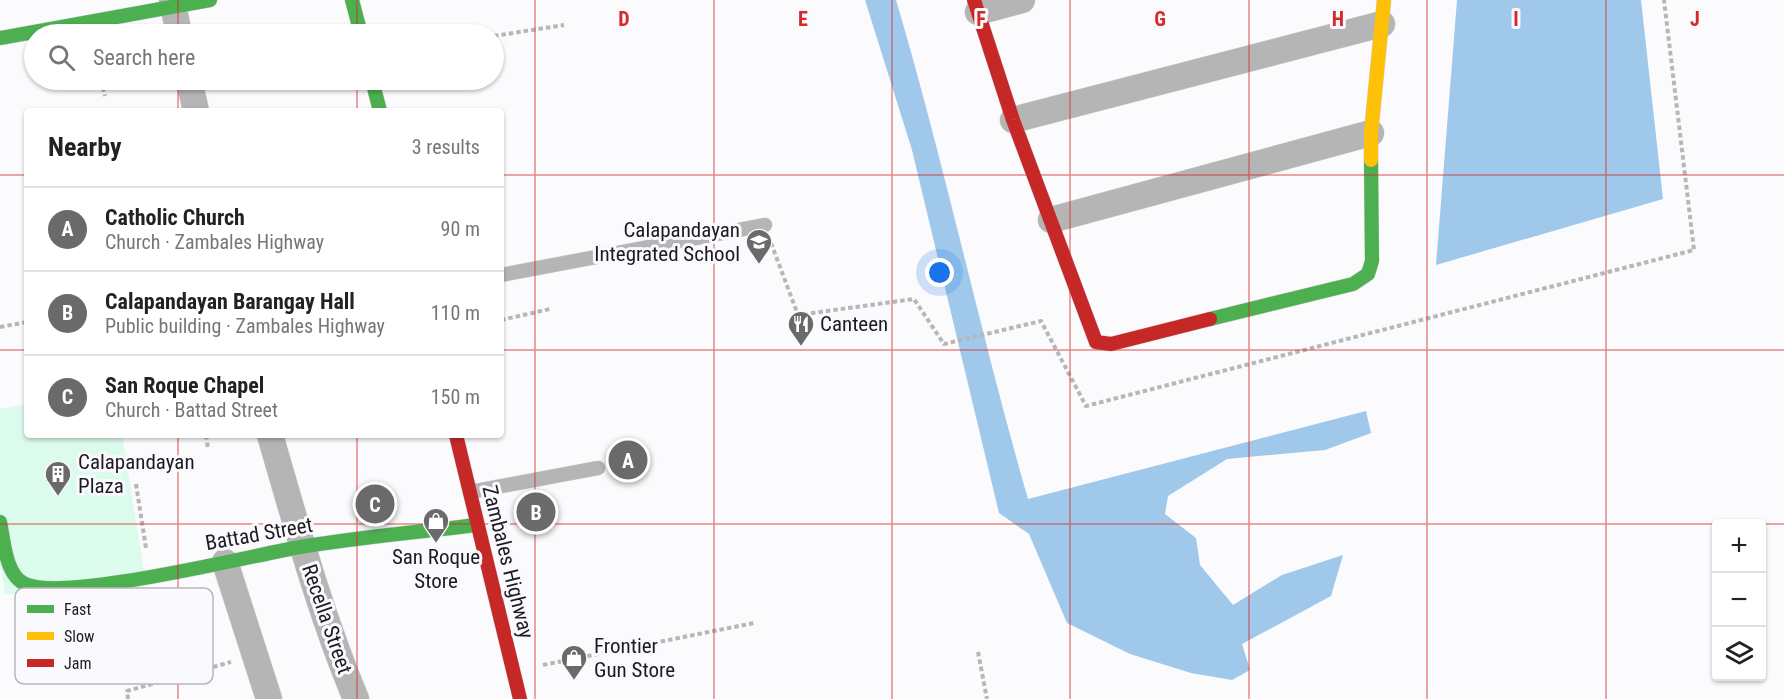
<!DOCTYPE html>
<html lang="en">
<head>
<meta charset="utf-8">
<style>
	:root { --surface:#fff; --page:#f2f2f2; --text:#222; --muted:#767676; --line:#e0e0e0; --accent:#6b696c }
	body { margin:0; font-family:"Roboto Condensed",sans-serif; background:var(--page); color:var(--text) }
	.controls { position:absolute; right:18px; bottom:18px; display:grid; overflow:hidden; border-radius:6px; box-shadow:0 2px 4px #0004 }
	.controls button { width:54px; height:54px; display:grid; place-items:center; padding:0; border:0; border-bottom:2px solid var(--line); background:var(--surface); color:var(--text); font:30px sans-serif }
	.you { position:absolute; left:940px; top:273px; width:21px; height:21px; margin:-15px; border:4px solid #fff; border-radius:50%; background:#1a73e8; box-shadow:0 0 0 9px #1a73e833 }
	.badge { display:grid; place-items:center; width:39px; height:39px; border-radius:50%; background:var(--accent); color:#fff; font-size:20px; font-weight:700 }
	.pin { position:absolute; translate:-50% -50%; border:3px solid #fff; box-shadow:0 2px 6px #0006 }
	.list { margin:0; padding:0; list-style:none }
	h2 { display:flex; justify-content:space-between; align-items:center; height:78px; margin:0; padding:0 24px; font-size:26px }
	h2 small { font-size:20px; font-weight:400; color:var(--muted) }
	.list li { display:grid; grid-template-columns:39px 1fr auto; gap:18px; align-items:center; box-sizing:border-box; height:84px; padding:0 24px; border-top:2px solid var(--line) }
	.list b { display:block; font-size:22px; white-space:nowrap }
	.list p { margin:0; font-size:20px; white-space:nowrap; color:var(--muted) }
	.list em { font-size:20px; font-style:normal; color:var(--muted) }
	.icon { flex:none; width:33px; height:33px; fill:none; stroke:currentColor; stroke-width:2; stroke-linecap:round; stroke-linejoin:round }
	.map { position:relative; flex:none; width:1784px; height:699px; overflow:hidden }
	.search { position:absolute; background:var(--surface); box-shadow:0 2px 4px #0004; left:24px; top:24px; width:480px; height:66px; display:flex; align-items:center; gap:15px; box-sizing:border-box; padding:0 21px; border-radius:33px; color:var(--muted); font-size:22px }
	.panel { position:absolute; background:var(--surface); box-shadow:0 2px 4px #0004; left:24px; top:108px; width:480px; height:330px; border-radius:6px }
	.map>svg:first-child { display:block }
	.green { fill:#dbfbed }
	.water { fill:#9fc8eb }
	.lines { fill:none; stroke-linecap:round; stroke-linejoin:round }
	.lane-casing { stroke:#d7d6d9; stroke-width:15 }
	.street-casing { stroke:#d7d6d9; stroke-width:27 }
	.fast-casing { stroke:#d7d6d9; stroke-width:15 }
	.slow-casing { stroke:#d7d6d9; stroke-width:15 }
	.jam-casing { stroke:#d7d6d9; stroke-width:15 }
	.path { stroke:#b8b7b7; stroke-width:4; stroke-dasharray:4.5 3; stroke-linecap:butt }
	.lane { stroke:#b6b5b5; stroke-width:14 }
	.street { stroke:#b6b5b5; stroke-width:26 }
	.fast { stroke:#4caf50; stroke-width:14 }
	.slow { stroke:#ffc107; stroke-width:14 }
	.jam { stroke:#c62828; stroke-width:14 }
	.grid { fill:none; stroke:#d62828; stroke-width:1.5; stroke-opacity:0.55 }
	.labels { text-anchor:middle; stroke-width:6; stroke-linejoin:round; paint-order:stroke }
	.poi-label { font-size:21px; fill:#1d1b1f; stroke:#faf9fd; text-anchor:start }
	.street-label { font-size:21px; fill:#1d1b1f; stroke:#faf9fd }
	.key { fill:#faf9fd; stroke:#b8b6ba; stroke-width:1.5 }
	.key-label { font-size:16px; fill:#1d1b1f }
	.grid-label { font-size:20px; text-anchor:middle; font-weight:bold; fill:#d62828; stroke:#faf9fd; stroke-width:6; stroke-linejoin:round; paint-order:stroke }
</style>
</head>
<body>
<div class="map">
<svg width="1784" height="699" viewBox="0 0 1784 699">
	<rect width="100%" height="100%" fill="#fbfafc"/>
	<path class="green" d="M27,404V435H122L144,571L5,595L0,564V409Z"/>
	<g class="water">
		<path d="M865,0H896C945,165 980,333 1028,499L1366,411L1371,433L1325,450L1227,459L1168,496L1165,514L1196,538L1200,565L1233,605L1282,575L1343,555L1331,596L1242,644L1250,670L1232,680L1191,673L1130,654L1067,623L1029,534L999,513L912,150Z"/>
		<path d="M1457,0H1641L1663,199L1436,265Z"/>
	</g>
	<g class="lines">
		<g class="lane-casing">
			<g id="lane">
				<path d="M501,275L765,225"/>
				<path d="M470,492L598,468"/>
			</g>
		</g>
		<g class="street-casing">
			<g id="street">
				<path d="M172,0L179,34"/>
				<path d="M978,12L1022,0"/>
				<path d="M189,80L196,111"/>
				<path d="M1013,120L1382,24"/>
				<path d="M1051,220L1371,133"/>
				<path d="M270,435C296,524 320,613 356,699"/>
				<path d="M225,562L269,699"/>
			</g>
		</g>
		<g class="fast-casing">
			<g id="fast">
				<path d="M352,0L361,34"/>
				<path d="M0,38L210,0"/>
				<path d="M372,80L380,111"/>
				<path d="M1210,319L1353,284L1368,274L1372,261L1371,160"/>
				<path d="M0,522C4,540 5,575 25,584C65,602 249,556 300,547C359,537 418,532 477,525"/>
			</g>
		</g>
		<g class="slow-casing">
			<path id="slow" d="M1371,160V133L1384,0"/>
		</g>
		<g class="jam-casing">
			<g id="jam">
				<path d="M974,0L1013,120L1096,342L1111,344L1210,319"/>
				<path d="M456,435L520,699"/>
			</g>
		</g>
		<g class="path">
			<path d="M494,36L564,25"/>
			<path d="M101,80L105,96"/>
			<path d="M771,243L798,315L914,299L944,344L1041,321L1086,406L1694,250L1664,0"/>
			<path d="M501,320L550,309"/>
			<path d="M0,327L27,322"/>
			<path d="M206,435L208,449"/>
			<path d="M136,484L146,548"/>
			<path d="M978,652L987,699"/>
			<path d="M543,665L754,623"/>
			<path d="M128,699L127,691L231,662"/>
		</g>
		<use href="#lane" class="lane"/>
		<use href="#street" class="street"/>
		<use href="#fast" class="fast"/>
		<use href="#slow" class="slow"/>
		<use href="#jam" class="jam"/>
	</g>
	<path class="grid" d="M178,0V34M357,0V34M535,0V699M714,0V699M892,0V699M1070,0V699M1249,0V699M1427,0V699M1606,0V699M178,80V111M357,80V111M0,175H27M501,175H1784M0,350H27M501,350H1784M178,435V699M357,435V699M0,524H1716M1762,524H1784"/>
	<defs>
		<g id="school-pin" transform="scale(1.35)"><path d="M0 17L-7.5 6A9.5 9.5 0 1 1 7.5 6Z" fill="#6b696c" stroke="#faf9fd"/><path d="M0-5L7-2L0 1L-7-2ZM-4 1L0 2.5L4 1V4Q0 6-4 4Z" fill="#fff"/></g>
		<g id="restaurant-pin" transform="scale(1.35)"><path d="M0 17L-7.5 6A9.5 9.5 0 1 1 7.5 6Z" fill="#6b696c" stroke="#faf9fd"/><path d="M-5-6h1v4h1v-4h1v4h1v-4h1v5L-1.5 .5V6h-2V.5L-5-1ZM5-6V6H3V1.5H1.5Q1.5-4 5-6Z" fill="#fff"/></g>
		<g id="building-pin" transform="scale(1.35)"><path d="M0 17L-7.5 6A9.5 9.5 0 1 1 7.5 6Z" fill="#6b696c" stroke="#faf9fd"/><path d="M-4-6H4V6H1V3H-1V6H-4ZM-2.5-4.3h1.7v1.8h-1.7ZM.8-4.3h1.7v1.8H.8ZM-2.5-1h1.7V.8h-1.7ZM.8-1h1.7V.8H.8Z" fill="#fff"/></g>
		<g id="shop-pin" transform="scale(1.35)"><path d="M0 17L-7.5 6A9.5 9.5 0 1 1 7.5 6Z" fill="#6b696c" stroke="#faf9fd"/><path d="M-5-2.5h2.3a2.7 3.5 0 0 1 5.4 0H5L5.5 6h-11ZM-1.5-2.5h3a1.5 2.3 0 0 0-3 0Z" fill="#fff"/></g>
	</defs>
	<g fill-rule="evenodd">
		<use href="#school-pin" x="759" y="242"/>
		<use href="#restaurant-pin" x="801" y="324"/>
		<use href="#building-pin" x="58" y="474"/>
		<use href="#shop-pin" x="436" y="521"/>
		<use href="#shop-pin" x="574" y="658"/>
	</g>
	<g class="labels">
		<g class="poi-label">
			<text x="740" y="237" text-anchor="end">Calapandayan<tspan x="740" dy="24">Integrated School</tspan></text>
			<text x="820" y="331">Canteen</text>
			<text x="78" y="469">Calapandayan<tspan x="78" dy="24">Plaza</tspan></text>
			<text x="436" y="564" text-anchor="middle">San Roque<tspan x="436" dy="24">Store</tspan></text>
			<text x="594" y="653">Frontier<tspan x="594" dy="24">Gun Store</tspan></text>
		</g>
		<g class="street-label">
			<text transform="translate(259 534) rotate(-10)" y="7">Battad Street</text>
			<text transform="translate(508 562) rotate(76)" y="7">Zambales Highway</text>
			<text transform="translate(327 619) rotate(71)" y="7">Recella Street</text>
		</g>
	</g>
	<rect x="15" y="588" width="198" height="96" rx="9" class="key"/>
	<rect x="27" y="605" width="27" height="8" fill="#4caf50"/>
	<rect x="27" y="632" width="27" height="8" fill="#ffc107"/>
	<rect x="27" y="659" width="27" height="8" fill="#c62828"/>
	<g class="key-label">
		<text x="64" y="615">Fast</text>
		<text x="64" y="642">Slow</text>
		<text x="64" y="669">Jam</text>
	</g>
	<g class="grid-label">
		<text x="624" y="26">D</text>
		<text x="803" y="26">E</text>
		<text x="981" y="26">F</text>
		<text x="1160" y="26">G</text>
		<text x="1338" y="26">H</text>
		<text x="1516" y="26">I</text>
		<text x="1695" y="26">J</text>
	</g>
</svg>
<div class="controls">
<button>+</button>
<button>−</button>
<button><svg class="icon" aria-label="layers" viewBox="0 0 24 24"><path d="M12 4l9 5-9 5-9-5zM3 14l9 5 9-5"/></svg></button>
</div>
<div class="you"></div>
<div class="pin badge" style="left:628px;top:460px">A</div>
<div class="pin badge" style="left:536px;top:512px">B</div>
<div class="pin badge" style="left:375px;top:504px">C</div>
<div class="search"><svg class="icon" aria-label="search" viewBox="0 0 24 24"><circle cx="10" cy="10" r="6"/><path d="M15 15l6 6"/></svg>Search here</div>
<section class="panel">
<h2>Nearby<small>3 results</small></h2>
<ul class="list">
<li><span class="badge">A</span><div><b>Catholic Church</b><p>Church · Zambales Highway</p></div><em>90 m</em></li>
<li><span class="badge">B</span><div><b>Calapandayan Barangay Hall</b><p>Public building · Zambales Highway</p></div><em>110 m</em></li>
<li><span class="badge">C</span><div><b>San Roque Chapel</b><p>Church · Battad Street</p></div><em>150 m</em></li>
</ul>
</section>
</div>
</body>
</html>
